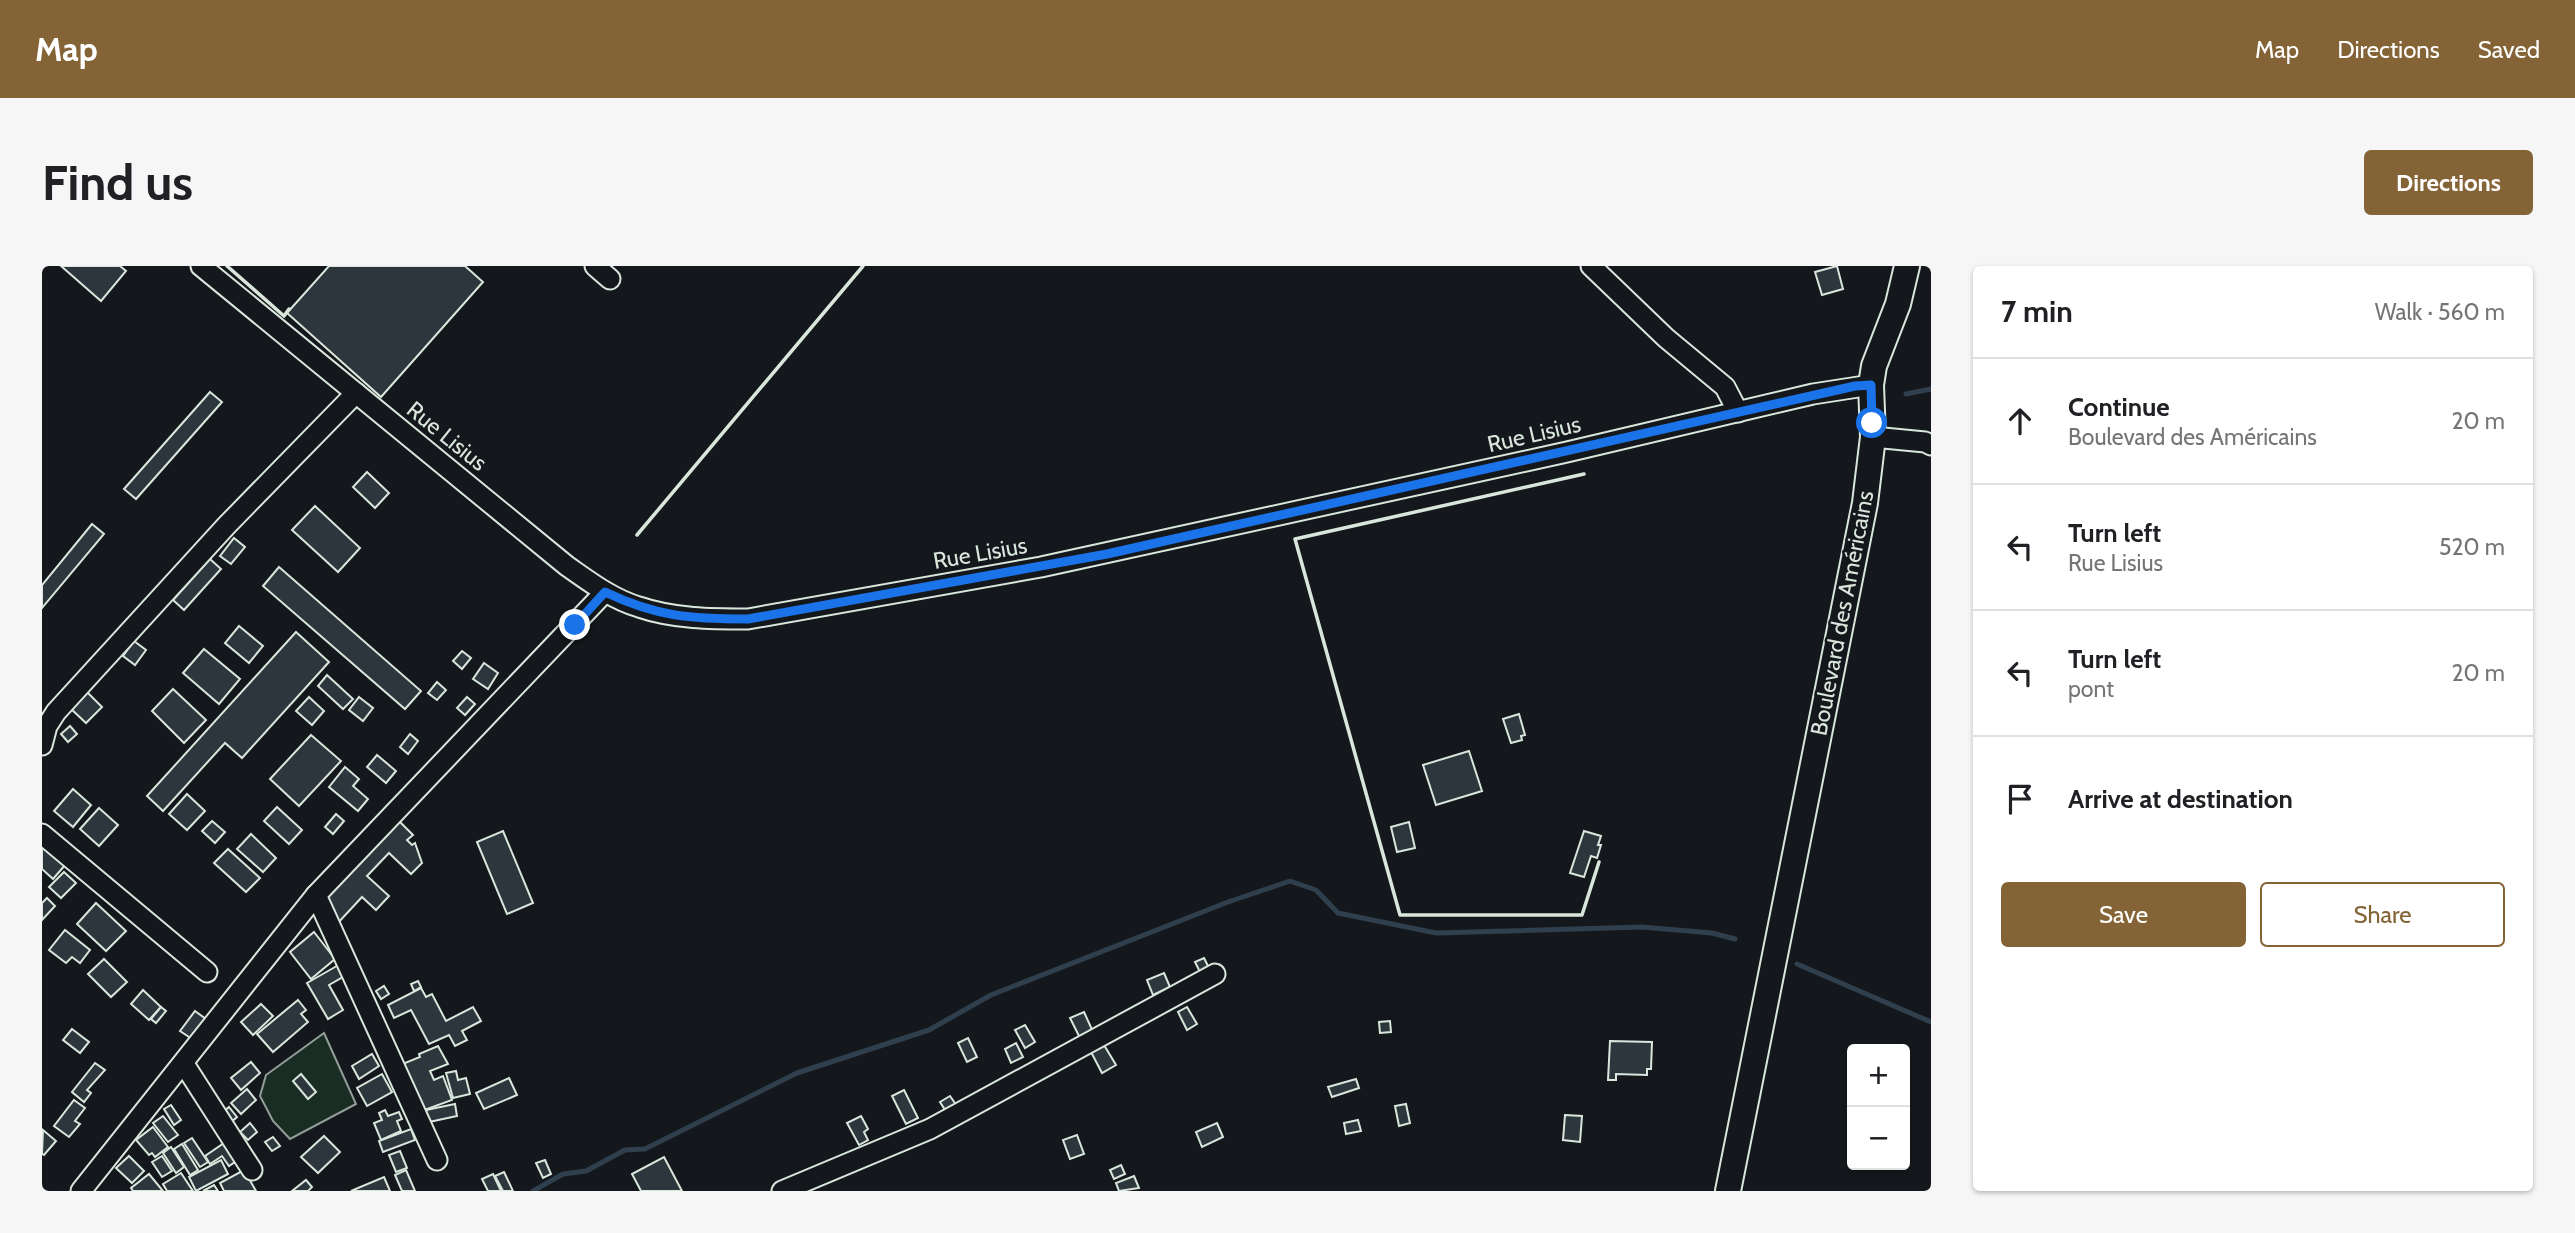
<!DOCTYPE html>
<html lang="en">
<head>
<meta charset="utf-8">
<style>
	:root { --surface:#fff; --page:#f6f6f6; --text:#202124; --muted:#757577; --line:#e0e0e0; --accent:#846436 }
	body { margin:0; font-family:Cabin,sans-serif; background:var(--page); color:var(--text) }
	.controls { position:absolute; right:21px; bottom:21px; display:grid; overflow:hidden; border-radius:7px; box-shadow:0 2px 5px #0004 }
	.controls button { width:63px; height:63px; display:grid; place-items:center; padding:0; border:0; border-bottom:2px solid var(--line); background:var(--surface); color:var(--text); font:35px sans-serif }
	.stop { position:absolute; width:21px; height:21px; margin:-16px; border:5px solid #1a73e8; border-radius:50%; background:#fff }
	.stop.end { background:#1a73e8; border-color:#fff; box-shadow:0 2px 7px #0008 }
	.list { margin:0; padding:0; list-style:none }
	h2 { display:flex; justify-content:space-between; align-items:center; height:91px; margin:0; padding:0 28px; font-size:30px }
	h2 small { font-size:23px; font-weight:400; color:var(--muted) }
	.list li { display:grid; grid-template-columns:46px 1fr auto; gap:21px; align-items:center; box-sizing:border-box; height:126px; padding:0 28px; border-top:2px solid var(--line) }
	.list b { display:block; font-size:26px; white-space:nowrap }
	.list p { margin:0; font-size:23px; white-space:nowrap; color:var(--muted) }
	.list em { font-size:23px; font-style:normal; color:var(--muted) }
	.actions { display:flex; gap:14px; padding:21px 28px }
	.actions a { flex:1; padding:16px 0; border:2px solid var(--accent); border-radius:7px; text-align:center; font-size:24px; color:var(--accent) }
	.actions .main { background:var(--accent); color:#fff }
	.icon { flex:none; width:38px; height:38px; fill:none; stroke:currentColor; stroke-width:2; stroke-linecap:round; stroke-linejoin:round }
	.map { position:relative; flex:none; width:1889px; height:925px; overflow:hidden; border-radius:7px }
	header { display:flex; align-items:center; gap:42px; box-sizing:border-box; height:98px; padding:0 35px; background:var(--accent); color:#fff }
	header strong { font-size:33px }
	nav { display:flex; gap:38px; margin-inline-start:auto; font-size:24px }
	.intro { display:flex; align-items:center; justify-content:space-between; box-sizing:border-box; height:168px; padding:0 42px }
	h1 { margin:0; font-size:49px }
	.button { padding:18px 32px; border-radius:7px; background:var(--accent); color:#fff; font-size:24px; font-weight:700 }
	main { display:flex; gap:42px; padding:0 42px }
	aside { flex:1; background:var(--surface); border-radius:7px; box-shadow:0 2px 5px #0004 }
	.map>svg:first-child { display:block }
	.green { fill:#1a2d24; stroke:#939e99; stroke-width:2 }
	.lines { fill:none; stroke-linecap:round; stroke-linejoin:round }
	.stream { stroke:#2f3f4d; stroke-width:5 }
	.building { fill:#2c363c; stroke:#d8e6dc; stroke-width:2 }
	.minor-casing { stroke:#d8e6dc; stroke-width:23 }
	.major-casing { stroke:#d8e6dc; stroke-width:28 }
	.minor { stroke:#14181c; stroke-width:19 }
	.major { stroke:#14181c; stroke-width:24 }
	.wall { stroke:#d8e6dc; stroke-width:3.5 }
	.route { stroke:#1a73e8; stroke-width:9 }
	.labels { text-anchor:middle; stroke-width:5; stroke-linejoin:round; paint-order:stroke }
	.street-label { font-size:23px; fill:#d8e6dc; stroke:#14181c }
</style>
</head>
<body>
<header>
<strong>Map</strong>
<nav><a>Map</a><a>Directions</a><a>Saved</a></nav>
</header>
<div class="intro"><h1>Find us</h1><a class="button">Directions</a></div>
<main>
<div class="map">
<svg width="1889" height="925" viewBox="0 0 1889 925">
	<rect width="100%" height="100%" fill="#14181c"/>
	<path class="green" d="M282,767L314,838L248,873L231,855L218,830L224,809Z"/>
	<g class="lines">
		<g class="stream">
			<path d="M1864,128L1889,123"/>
			<path d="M1755,698L1889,756"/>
			<path d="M491,925L521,908L544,905L583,884L603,883L755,807L887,764L949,729L1186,636L1248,615L1274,624L1296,647L1394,667L1600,661L1670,667L1693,673"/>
		</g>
	</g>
	<g class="building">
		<path d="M19,0H78L84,5L59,35Z"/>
		<path d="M287,0H423L441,16L339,131L245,47Z"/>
		<path d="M1795,0L1801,23L1780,29L1773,6Z"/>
		<path d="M168,126L180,136L94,233L82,223Z"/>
		<path d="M325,206L347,227L333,242L311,221Z"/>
		<path d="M273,240L318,282L296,306L250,264Z"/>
		<path d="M50,258L62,268L0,342V319Z"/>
		<path d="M192,272L203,281L189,298L178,290Z"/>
		<path d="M168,293L179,303L142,344L131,334Z"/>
		<path d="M237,301L379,425L363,443L221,320Z"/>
		<path d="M197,360L221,380L207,397L183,377Z"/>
		<path d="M254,366L287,396L200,492L183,477L121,545L105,530Z"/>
		<path d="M92,375L104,384L93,399L81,390Z"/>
		<path d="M162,383L198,413L177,438L141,407Z"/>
		<path d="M420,385L429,392L420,403L411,395Z"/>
		<path d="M442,397L456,407L446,423L431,413Z"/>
		<path d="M285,409L311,433L301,443L276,420Z"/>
		<path d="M395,416L404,424L395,434L386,427Z"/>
		<path d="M131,423L164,454L142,477L110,445Z"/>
		<path d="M44,425L60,441L44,457L28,442Z"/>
		<path d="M267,431L282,445L270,459L254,445Z"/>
		<path d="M317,431L331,442L321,455L307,444Z"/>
		<path d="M425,431L433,438L423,449L415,442Z"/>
		<path d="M1477,448L1483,469L1479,470L1480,474L1469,477L1461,453Z"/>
		<path d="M28,460L35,468L26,476L19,468Z"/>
		<path d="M368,468L376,475L366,488L358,481Z"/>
		<path d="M269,469L299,495L257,540L228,513Z"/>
		<path d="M1427,485L1440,525L1394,539L1381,499Z"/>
		<path d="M335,489L354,505L344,517L325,501Z"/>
		<path d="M303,501L317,513L311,520L326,533L316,545L287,521Z"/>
		<path d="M31,523L49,539L31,561L12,545Z"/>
		<path d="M145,528L163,545L145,564L127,548Z"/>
		<path d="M235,541L260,564L247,578L222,555Z"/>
		<path d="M57,542L76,559L57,580L38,563Z"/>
		<path d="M294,548L302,555L291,568L283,561Z"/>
		<path d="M353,551L371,569L365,574L370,579L373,577L380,597L369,608L347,587L325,610L347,630L334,644L320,631L295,658L282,631L352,562L348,557Z"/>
		<path d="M170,555L183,566L173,577L160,565Z"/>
		<path d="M1367,556L1373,582L1355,586L1349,561Z"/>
		<path d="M461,565L491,637L465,648L435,576Z"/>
		<path d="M1542,565L1559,570L1556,579H1559L1555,592L1549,590L1542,611L1528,607Z"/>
		<path d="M209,568L234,592L221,606L195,583Z"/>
		<path d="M3,579L24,598L11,613L0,603V583Z"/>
		<path d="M186,583L218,612L204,626L172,597Z"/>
		<path d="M22,606L34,617L19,632L7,621Z"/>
		<path d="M5,632L13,640L0,654V637Z"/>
		<path d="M54,637L84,665L64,685L35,658Z"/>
		<path d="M23,664L48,684L38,697L30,691L24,697L7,684Z"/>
		<path d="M272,666L293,693L269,713L248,686Z"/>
		<path d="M1162,692L1168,704L1159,708L1153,696Z"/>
		<path d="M62,693L85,716L69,731L46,708Z"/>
		<path d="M300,697L306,708L287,719L301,744L286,753L265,717Z"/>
		<path d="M1122,707L1128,721L1111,729L1105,714Z"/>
		<path d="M376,715L379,721L372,725L369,718Z"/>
		<path d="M342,720L347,728L339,733L334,725Z"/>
		<path d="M379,722L384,731L390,728L404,755L431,741L439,755L420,765L425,774L413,780L407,769L387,778L369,744L352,752L346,739Z"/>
		<path d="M101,724L119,741L107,754L89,738Z"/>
		<path d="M256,734L264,744L259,748L266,756L231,786L215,768Z"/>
		<path d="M219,738L231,750L211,769L199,756Z"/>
		<path d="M119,741L124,745L114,757L109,753Z"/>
		<path d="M1145,741L1155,758L1145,764L1136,746Z"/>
		<path d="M153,745L164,753L150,773L138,765Z"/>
		<path d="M1042,746L1052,768L1039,774L1028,752Z"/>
		<path d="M1348,755L1349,766L1338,767L1337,756Z"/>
		<path d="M983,759L993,776L983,782L973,764Z"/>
		<path d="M30,763L47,776L38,787L21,774Z"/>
		<path d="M926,772L935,791L925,796L916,777Z"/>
		<path d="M1568,775L1610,776L1609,803H1605V809L1574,808V814H1566Z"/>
		<path d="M974,777L981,791L969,797L963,783Z"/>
		<path d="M1062,779L1074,799L1060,807L1049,786Z"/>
		<path d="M396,780L406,798L388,805L392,814L401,810L410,834L377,846L358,799L378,791L377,788Z"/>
		<path d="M330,788L337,800L317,813L310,800Z"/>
		<path d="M209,796L218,807L199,824L189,812Z"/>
		<path d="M53,797L63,804L45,824L49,827L42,836L30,826Z"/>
		<path d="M414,805L416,814L424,812L428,828L411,832L404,807Z"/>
		<path d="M259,808L274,826L266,833L251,815Z"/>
		<path d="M340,808L350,826L325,840L315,822Z"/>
		<path d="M467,812L475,829L442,843L434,827Z"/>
		<path d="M1314,813L1317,822L1290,831L1286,821Z"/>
		<path d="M205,823L214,834L199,848L189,837Z"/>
		<path d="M862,824L876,852L864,858L850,830Z"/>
		<path d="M908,830L917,843L907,850L898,836Z"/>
		<path d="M32,834L43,842L33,855L38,858L27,871L12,860Z"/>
		<path d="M413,838L415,850L387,856L384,844Z"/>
		<path d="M1364,838L1368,857L1357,860L1353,840Z"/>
		<path d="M129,839L139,854L132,859L122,843Z"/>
		<path d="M187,841L195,851L188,857L180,847Z"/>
		<path d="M343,844L346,850L357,846L360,853L355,855L359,865L339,874L332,857L340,854L337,847Z"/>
		<path d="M1523,849L1540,850L1538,876L1521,874Z"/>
		<path d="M121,850L136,869L126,876L111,857Z"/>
		<path d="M819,850L826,863L822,866L826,874L817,879L805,857Z"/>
		<path d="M1316,854L1319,865L1304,868L1302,857Z"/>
		<path d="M208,857L215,866L206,874L198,866Z"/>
		<path d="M1175,857L1181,871L1160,881L1154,866Z"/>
		<path d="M111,861L126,881L113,891L110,887L107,889L94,874Z"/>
		<path d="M369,863L373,874L341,886L337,875Z"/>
		<path d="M1,864L14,875L2,889L0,888Z"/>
		<path d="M1035,869L1042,888L1028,893L1021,874Z"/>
		<path d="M282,870L298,886L276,907L259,891Z"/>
		<path d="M231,871L238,880L230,885L223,876Z"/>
		<path d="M150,872L166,896L158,901L142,877Z"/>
		<path d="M188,873L200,891L187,900L180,890L168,898L163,890Z"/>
		<path d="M140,878L156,904L148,909L132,883Z"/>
		<path d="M129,881L142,901L134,907L121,887Z"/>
		<path d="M358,885L365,902L354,906L347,889Z"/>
		<path d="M87,890L102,905L90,917L74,902Z"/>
		<path d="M120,890L130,905L120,911L110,896Z"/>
		<path d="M622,891L640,925H599L590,908Z"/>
		<path d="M179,894L186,908L154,925L147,911Z"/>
		<path d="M503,894L509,908L501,912L494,897Z"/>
		<path d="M1079,899L1083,908L1072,913L1068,904Z"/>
		<path d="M202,904L214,925H182L178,917Z"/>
		<path d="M364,904L373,925H360L353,909Z"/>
		<path d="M462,906L471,925H461L453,910Z"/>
		<path d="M139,907L151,925H125L121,918Z"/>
		<path d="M107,908L121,925H91L89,922Z"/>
		<path d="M451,908L459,925H446L440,913Z"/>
		<path d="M1092,910L1097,922L1077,925L1074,917Z"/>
		<path d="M342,911L348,925H309Z"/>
		<path d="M264,914L270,921L266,925H250Z"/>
		<path d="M172,919L176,925H161Z"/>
	</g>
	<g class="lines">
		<g class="minor-casing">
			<g id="minor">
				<path d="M159,0L525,300C548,316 570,333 597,341C632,353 670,353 706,353L999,301L1525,186L1771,128L1829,119"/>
				<path d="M553,0L568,13"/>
				<path d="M1549,0L1624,72L1683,121L1696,146"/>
				<path d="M1831,171L1883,176L1889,179"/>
				<path d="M0,479L5,460L14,446L185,259L314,127"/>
				<path d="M0,568L165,706"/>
				<path d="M274,629L395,894"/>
				<path d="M142,798L210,904"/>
				<path d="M39,925L274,629L563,326"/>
				<path d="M740,925L888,863L1173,708"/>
			</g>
		</g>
		<g class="major-casing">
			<path id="major" d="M1686,925L1823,237L1831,171L1829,119L1832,100L1856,38L1865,0"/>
		</g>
		<use href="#minor" class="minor"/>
		<use href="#major" class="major"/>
		<g class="wall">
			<path d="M185,0L242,50L247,43"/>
			<path d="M1542,208L1253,273L1358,649H1540L1557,596"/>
			<path d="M595,269L821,0"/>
		</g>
	</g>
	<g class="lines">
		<path class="route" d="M533,359L563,326C615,351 650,353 706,353L1065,288L1813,120L1829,119L1830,157"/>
	</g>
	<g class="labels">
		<g class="street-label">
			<text transform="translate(1492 168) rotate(-13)" y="8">Rue Lisius</text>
			<text transform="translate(405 170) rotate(39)" y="8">Rue Lisius</text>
			<text transform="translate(938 287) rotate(-10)" y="8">Rue Lisius</text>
			<text transform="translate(1800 347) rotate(-79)" y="8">Boulevard des Américains</text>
		</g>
	</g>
</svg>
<div class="controls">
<button>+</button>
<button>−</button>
</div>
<div class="stop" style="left:1830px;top:157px"></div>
<div class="stop end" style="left:533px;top:359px"></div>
</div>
<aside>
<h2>7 min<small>Walk · 560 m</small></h2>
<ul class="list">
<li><svg class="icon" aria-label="ahead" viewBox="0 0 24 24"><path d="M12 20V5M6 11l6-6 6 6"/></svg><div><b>Continue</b><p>Boulevard des Américains</p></div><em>20 m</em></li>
<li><svg class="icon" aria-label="left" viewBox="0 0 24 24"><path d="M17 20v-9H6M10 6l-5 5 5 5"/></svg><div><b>Turn left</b><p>Rue Lisius</p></div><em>520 m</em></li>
<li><svg class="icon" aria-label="left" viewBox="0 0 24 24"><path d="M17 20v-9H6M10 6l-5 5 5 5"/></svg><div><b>Turn left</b><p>pont</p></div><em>20 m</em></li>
<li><svg class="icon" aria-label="arrive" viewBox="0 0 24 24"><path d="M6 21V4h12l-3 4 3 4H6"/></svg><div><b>Arrive at destination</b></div></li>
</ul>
<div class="actions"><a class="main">Save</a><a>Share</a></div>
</aside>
</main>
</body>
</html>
